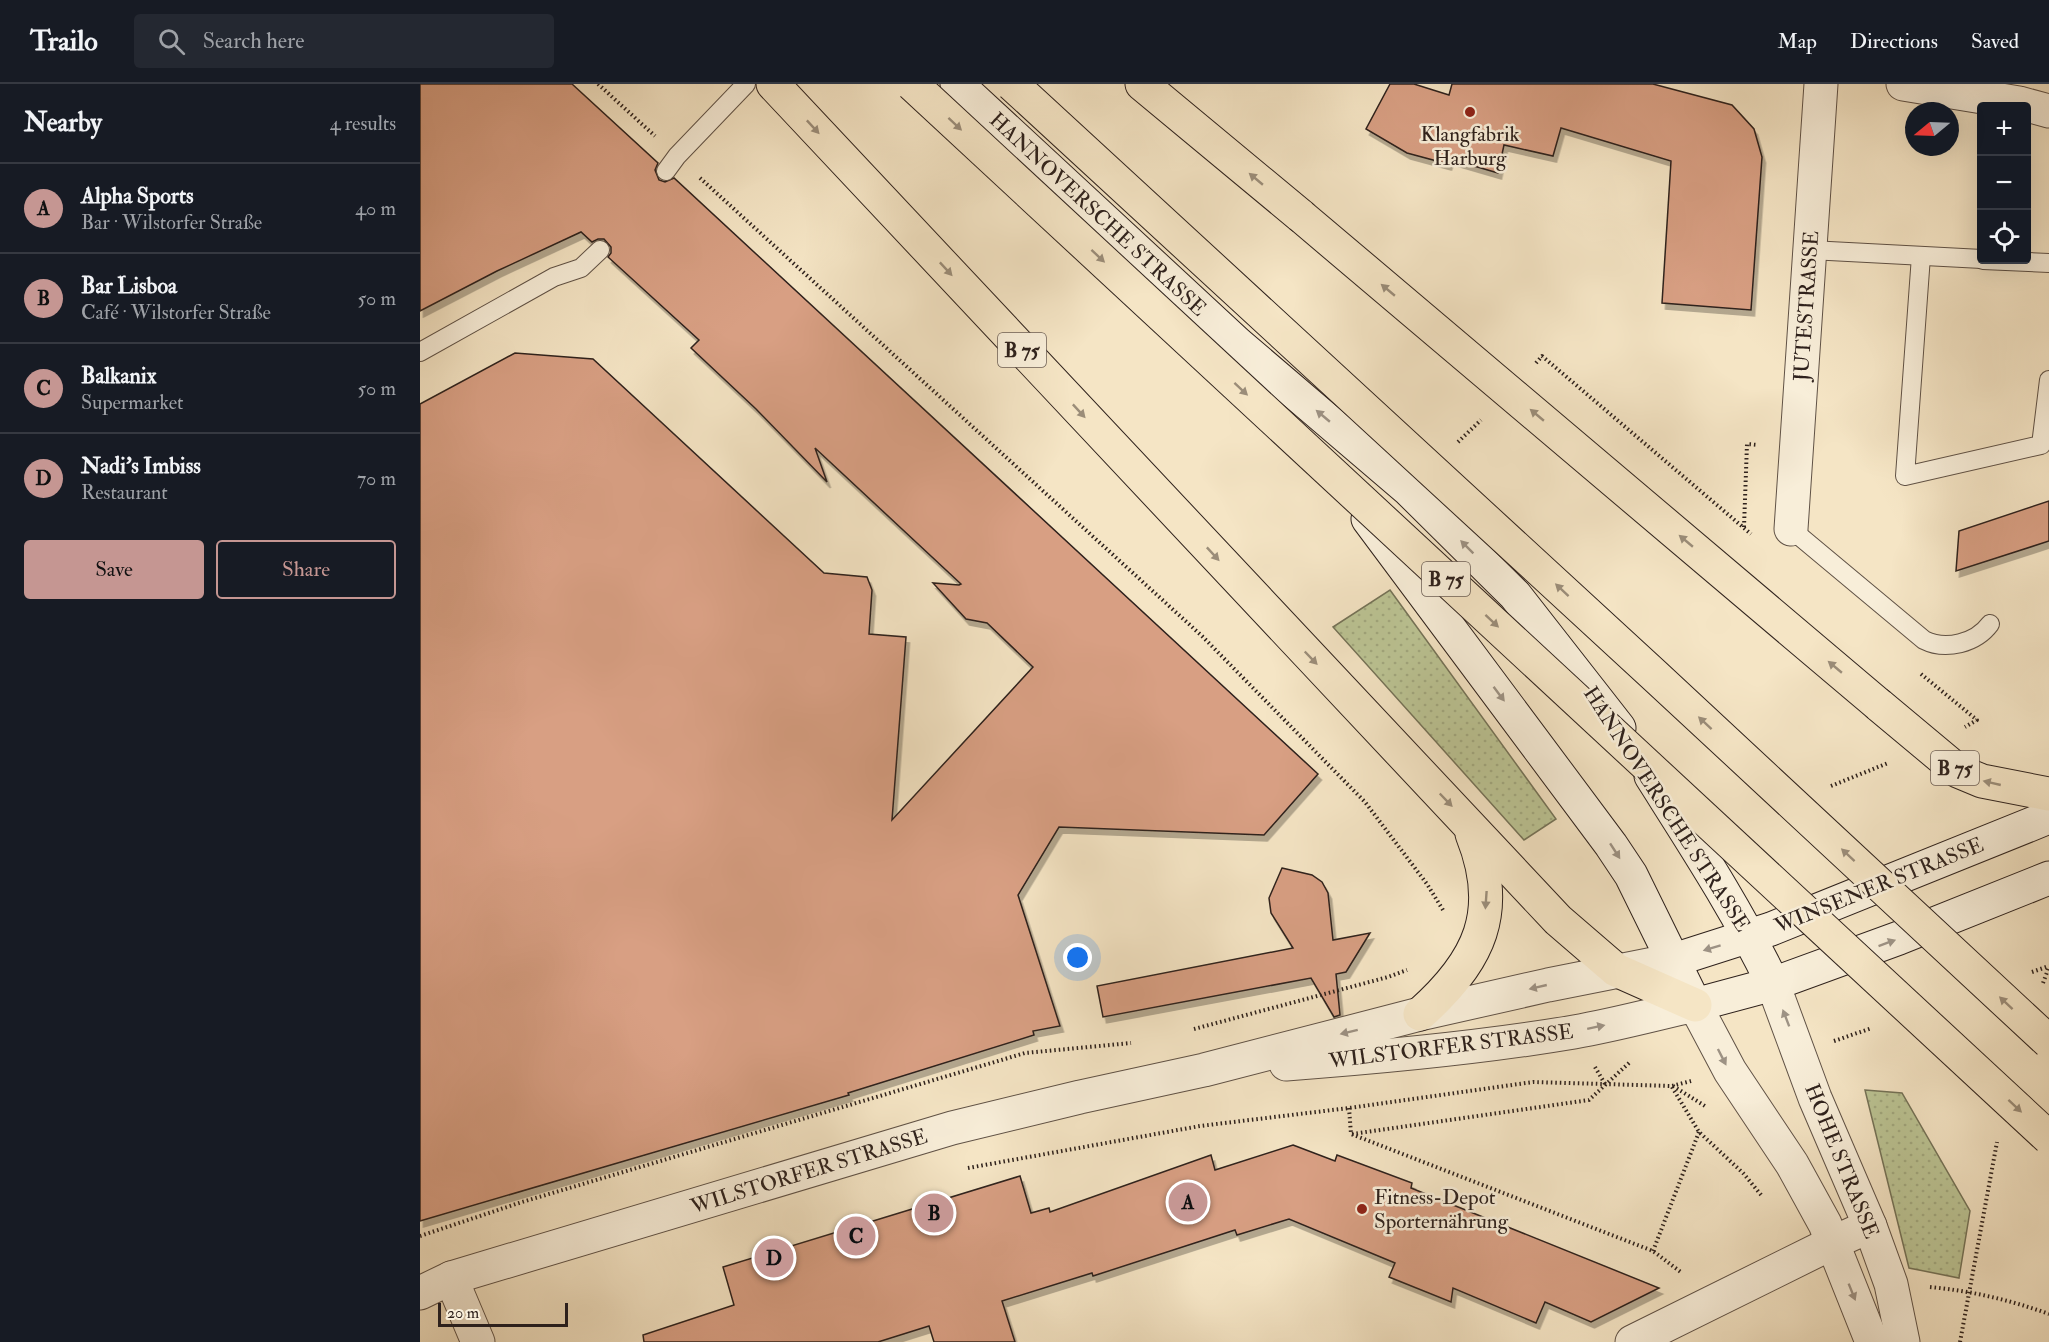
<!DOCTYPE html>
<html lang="en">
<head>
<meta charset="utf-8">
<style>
	:root { --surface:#171b24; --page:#242831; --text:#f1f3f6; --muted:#9ea1a6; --line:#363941; --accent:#c59692 }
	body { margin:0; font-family:"IM FELL Double Pica",serif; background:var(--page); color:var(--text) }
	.controls { position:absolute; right:18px; top:18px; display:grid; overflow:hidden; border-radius:6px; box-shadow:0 6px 24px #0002 }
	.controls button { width:54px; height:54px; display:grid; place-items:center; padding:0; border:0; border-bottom:2px solid var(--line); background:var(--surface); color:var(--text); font:30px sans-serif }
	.compass { position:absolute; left:1485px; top:18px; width:54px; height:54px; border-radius:50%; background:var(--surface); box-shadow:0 6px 24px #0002; rotate:251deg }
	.scale { position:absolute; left:18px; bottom:15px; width:130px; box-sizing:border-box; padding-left:6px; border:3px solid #2e211c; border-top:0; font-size:16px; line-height:21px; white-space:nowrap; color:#2e211c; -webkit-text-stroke:4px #f8eed9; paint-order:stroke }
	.you { position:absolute; left:658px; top:874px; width:21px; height:21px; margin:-15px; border:4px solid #fff; border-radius:50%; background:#1a73e8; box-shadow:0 0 0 9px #1a73e833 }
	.badge { display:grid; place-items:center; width:39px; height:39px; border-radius:50%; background:var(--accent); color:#111; font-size:20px; font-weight:700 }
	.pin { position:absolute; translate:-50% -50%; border:3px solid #fff; box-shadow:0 2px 6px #0006 }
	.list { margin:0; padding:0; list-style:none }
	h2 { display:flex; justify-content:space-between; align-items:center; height:78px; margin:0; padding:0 24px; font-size:26px }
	h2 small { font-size:20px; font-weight:400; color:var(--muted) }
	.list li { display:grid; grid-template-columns:39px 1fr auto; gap:18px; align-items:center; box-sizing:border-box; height:90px; padding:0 24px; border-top:2px solid var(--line) }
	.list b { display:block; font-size:22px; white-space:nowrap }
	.list p { margin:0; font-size:20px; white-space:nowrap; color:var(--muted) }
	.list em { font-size:20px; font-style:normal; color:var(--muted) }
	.actions { display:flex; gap:12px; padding:18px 24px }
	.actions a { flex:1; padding:14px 0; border:2px solid var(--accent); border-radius:6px; text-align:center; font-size:21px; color:var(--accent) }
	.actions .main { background:var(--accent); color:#111 }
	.icon { flex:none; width:33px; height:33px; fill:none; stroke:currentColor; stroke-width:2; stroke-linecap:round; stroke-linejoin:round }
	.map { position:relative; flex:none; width:1629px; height:1258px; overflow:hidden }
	header { display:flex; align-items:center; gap:36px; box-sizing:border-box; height:84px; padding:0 30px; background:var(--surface); border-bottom:2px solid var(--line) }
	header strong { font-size:28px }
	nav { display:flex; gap:33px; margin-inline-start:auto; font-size:21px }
	.search { width:420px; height:54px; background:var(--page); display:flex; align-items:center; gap:15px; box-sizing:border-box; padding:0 21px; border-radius:6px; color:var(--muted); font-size:22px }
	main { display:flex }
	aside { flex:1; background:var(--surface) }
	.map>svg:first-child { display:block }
	.grass { fill:url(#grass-dots); stroke:#757358; stroke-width:1.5 }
	.building { fill:#d89f83; stroke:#2e211c; stroke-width:1.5; filter:url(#shadow) }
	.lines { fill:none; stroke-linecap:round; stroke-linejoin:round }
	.service-casing { stroke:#605246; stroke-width:20 }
	.minor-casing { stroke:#605246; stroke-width:35 }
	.tertiary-casing { stroke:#605246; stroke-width:35 }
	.secondary-casing { stroke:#2e211c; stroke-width:35 }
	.trunk-casing { stroke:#2e211c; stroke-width:35 }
	.path { stroke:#2e211c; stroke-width:4; stroke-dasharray:1.5 3; stroke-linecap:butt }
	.service { stroke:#f8eed9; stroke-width:18 }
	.minor { stroke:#f8eed9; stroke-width:33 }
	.tertiary { stroke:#f8eed9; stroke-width:33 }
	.secondary { stroke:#f8eed9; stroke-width:33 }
	.trunk { stroke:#f5e5c5; stroke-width:33 }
	.trunk-bridge-casing { stroke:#2e211c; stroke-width:35; stroke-linecap:butt }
	.trunk-bridge { stroke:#f5e5c5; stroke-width:33 }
	.oneway { fill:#9b8d79 }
	.oneway2 { fill:#9d9284 }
	.poi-dot { fill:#8f2418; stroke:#f8eed9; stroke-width:2 }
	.labels { text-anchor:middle; stroke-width:5; stroke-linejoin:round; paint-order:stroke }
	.shield { fill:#f8eed9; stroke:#6b5e55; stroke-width:1.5 }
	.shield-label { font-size:20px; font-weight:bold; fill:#2e211c }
	.poi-label { font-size:21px; fill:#2e211c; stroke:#f8eed9 }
	.street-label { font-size:21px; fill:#2e211c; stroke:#f8eed9 }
</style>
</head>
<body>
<header>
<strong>Trailo</strong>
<div class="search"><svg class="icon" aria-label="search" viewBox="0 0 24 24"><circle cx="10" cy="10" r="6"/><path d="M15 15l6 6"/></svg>Search here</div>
<nav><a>Map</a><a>Directions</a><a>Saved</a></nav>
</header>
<main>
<aside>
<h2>Nearby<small>4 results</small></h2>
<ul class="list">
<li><span class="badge">A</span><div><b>Alpha Sports</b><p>Bar · Wilstorfer Straße</p></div><em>40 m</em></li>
<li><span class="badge">B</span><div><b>Bar Lisboa</b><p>Café · Wilstorfer Straße</p></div><em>50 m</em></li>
<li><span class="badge">C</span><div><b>Balkanix</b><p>Supermarket</p></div><em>50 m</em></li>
<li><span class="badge">D</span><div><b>Nadi's Imbiss</b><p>Restaurant</p></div><em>70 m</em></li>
</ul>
<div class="actions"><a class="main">Save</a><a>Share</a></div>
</aside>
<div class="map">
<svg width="1629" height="1258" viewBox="0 0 1629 1258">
	<defs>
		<pattern id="grass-dots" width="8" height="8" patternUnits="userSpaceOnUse" patternTransform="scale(1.5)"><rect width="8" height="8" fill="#bcc595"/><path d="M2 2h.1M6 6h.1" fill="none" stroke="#a2a980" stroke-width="1.8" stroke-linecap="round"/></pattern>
		<filter id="shadow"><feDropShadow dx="3.5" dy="6" stdDeviation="0" flood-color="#0004"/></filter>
	</defs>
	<rect width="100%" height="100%" fill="#f5e5c5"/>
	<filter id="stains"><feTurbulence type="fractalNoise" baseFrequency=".00333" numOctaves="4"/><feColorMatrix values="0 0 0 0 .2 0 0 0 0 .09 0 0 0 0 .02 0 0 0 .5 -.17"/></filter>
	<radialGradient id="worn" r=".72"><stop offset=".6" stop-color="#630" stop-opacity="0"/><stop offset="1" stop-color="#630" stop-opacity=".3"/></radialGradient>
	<g class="grass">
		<path d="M970,506L1136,735L1104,756L913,543Z"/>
		<path d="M1445,1006L1482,1009L1550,1127L1539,1194L1489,1184Z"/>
	</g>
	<g class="building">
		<path d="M0,0H152L238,79L235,86L239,96L245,98L254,94L898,690L844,751L639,743L598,811L640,942L613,947L614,951L428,1009L429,1011L0,1137V320L95,269L173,275L404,489L447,493L452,506L449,550L486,553L472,736L613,583L567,539L546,535L513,499L539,501L541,500L395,364L407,398L336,325L271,264L279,256L188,173L191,169V163L184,155H178L172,158L161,148L77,187L0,227Z"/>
		<path d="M970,0H994L1029,11L1032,0H1233L1312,21L1334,45L1342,73L1331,226L1242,219L1251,77L1141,44L1133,72L1084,61L1078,89L1030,75L1028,80L987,69L946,45Z"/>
		<path d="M1629,417V457L1536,487L1539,447Z"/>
		<path d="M862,784L892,791L902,798L908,809L913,856L950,849L926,888L916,890L920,931L914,933L891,894L683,933L677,902L873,864L851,829L849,814Z"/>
		<path d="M873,1061L915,1077L917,1071L992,1099L991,1104L1239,1204L1171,1238L1125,1218L1116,1239L1033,1204L1031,1218L969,1193L975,1179L869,1135L817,1151L815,1146L673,1192L672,1189L582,1217L595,1258H514L509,1242L458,1258H224L223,1251L314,1221L303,1183L600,1092L611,1129L629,1124L630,1128L791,1071L795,1086Z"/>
	</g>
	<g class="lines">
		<g class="service-casing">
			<g id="service">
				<path d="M246,87L257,72L326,0"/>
				<path d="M1390,166L1562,175"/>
				<path d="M1501,172L1485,392L1621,361L1629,296"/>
				<path d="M1563,176L1629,179"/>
				<path d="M0,268L134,193L161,184L180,166"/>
				<path d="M1371,445L1504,556C1526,567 1556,559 1570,540"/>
			</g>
		</g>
		<g class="minor-casing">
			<g id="minor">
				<path d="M1483,0L1599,19L1629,27"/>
				<path d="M1371,445L1401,0"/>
				<path d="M31,1194L58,1258"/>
				<path d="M1212,1258L1412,1159L1450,1142"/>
			</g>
		</g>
		<g class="tertiary-casing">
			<g id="tertiary">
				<path d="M1353,900L1395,1014L1450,1142L1471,1200L1483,1258"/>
				<path d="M866,980C962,973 1059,964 1154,948C1195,941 1235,930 1275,921L1310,987L1372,1080L1405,1140L1452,1258"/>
				<path d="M0,1209L31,1194L532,1044L660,1013L784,986L1000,930L1128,901L1254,876"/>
			</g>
		</g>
		<g class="secondary-casing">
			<g id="secondary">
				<path d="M537,0L818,260L989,406L1095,511L1199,644"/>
				<path d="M948,435L1191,761L1211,791L1275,921L1353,900L1479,854L1629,794"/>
				<path d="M1231,692C1274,760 1318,827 1353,900"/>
				<path d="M1254,876L1351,845L1629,733"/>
			</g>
		</g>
		<g class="trunk-casing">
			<g id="trunk">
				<path d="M353,0L1138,836L1196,886L1275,921"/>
				<path d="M722,0L881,132"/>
				<path d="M1459,621L1538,687L1562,697L1629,710"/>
				<path d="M1000,930C1060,877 1083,827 1052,750"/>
			</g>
		</g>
		<g class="path">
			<path d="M178,0L235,52"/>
			<path d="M280,94L782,552L945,718L1007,800L1023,826"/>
			<path d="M1116,279L1122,272L1331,450"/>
			<path d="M1038,358L1061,336"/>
			<path d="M1324,443L1327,360L1338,361"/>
			<path d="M1501,590L1557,636L1545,643"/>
			<path d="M1411,702L1468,679"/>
			<path d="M1612,888L1629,882"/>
			<path d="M1623,899L1629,883"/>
			<path d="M774,945L968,893L987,886"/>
			<path d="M1414,957L1452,944"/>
			<path d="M1175,983L1185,1000"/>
			<path d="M1253,1002L1285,1022"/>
			<path d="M1252,1003L1279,1048L1323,1089L1342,1112"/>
			<path d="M929,1024L931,1050L1233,1167L1262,1189"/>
			<path d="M932,1050L1169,1016L1210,978"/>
			<path d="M548,1084L780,1042L929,1024L1113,998L1252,1002L1271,997"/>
			<path d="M0,1152L102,1118L605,969L711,959"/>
			<path d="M1233,1167L1279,1048"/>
			<path d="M1510,1203C1552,1207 1590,1216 1629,1230"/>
			<path d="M1540,1258L1577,1058"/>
		</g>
		<use href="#service" class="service"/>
		<use href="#minor" class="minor"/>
		<use href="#tertiary" class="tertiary"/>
		<use href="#secondary" class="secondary"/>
		<use href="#trunk" class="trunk"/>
		<g class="trunk-bridge-casing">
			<g id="trunk-bridge">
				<path d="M492,0L1629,1054"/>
				<path d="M592,0L1233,590L1629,958"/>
				<path d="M881,132L1459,621"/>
			</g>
		</g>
		<use href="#trunk-bridge" class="trunk-bridge"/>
	</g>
	<defs><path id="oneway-solid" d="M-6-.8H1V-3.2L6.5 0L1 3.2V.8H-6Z" transform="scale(1.5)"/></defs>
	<g class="oneway">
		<use href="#oneway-solid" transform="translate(535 40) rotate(43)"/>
		<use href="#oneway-solid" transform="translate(393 43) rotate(47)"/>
		<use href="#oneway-solid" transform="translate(836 95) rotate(-140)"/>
		<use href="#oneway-solid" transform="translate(678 172) rotate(43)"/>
		<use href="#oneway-solid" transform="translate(526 185) rotate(47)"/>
		<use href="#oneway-solid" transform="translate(968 206) rotate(-140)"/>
		<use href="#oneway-solid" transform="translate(821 305) rotate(43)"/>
		<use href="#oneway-solid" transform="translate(659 327) rotate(47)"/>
		<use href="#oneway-solid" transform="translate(1117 331) rotate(-140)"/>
		<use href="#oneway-solid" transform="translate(1266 457) rotate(-140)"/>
		<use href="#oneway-solid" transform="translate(793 470) rotate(47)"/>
		<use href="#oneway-solid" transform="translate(1142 506) rotate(-137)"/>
		<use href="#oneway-solid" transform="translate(1072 537) rotate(43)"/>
		<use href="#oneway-solid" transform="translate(891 574) rotate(46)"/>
		<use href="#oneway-solid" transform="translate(1415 583) rotate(-140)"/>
		<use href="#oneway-solid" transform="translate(1285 639) rotate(-137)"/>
		<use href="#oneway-solid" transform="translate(1572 699) rotate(-167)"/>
		<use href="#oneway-solid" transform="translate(1026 716) rotate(46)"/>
		<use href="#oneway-solid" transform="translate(1428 771) rotate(-137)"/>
		<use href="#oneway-solid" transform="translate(1066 816) rotate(94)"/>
		<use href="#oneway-solid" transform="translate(1586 919) rotate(-137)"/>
		<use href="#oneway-solid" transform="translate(1595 1022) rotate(43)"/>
	</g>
	<g class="oneway2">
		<use href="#oneway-solid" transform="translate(903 332) rotate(-140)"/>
		<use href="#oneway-solid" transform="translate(1047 463) rotate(-135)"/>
		<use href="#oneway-solid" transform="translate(1079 610) rotate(53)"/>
		<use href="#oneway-solid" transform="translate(1195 767) rotate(57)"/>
		<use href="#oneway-solid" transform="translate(1467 859) rotate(-20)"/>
		<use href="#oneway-solid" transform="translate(1292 864) rotate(163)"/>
		<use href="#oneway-solid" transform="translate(1118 903) rotate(167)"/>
		<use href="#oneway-solid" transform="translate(1366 934) rotate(-111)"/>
		<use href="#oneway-solid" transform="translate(1176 943) rotate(-12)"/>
		<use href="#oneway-solid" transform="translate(929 948) rotate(166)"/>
		<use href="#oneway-solid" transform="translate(1302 973) rotate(63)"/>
		<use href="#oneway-solid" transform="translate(1432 1208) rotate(68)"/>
	</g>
	<g class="poi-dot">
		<circle cx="1050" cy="28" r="6"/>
		<circle cx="942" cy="1125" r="6"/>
	</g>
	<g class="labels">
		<g class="shield">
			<rect x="578" y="249" width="48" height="34" rx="4.5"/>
			<rect x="1002" y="478" width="48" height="34" rx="4.5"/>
			<rect x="1511" y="667" width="48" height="34" rx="4.5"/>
		</g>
		<g class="shield-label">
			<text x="602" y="273">B 75</text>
			<text x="1026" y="502">B 75</text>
			<text x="1535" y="691">B 75</text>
		</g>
		<g class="poi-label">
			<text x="1050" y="57">Klangfabrik<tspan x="1050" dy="24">Harburg</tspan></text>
			<text x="954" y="1120" text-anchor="start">Fitness-Depot<tspan x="954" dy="24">Sporternährung</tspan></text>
		</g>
		<g class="street-label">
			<text transform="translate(678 130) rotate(43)" y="7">HANNOVERSCHE STRASSE</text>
			<text transform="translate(1386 222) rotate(-86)" y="7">JUTESTRASSE</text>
			<text transform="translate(1247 725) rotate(57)" y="7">HANNOVERSCHE STRASSE</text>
			<text transform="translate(1459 801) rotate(-22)" y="7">WINSENER STRASSE</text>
			<text transform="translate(1031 962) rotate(-7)" y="7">WILSTORFER STRASSE</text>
			<text transform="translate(1422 1077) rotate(68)" y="7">HOHE STRASSE</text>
			<text transform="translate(389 1087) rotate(-17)" y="7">WILSTORFER STRASSE</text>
		</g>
	</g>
	<rect width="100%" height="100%" filter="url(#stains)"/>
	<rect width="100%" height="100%" fill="url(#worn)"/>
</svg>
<div class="controls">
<button>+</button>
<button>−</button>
<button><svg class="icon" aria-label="locate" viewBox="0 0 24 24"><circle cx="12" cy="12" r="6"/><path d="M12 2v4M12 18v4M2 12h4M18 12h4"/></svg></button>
</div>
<svg class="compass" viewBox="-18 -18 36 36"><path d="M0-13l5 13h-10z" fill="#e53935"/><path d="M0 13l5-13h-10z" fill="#9ea1a6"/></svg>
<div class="scale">20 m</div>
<div class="you"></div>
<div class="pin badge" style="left:768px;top:1118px">A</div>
<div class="pin badge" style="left:514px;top:1129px">B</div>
<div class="pin badge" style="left:436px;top:1152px">C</div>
<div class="pin badge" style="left:354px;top:1174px">D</div>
</div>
</main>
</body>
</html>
